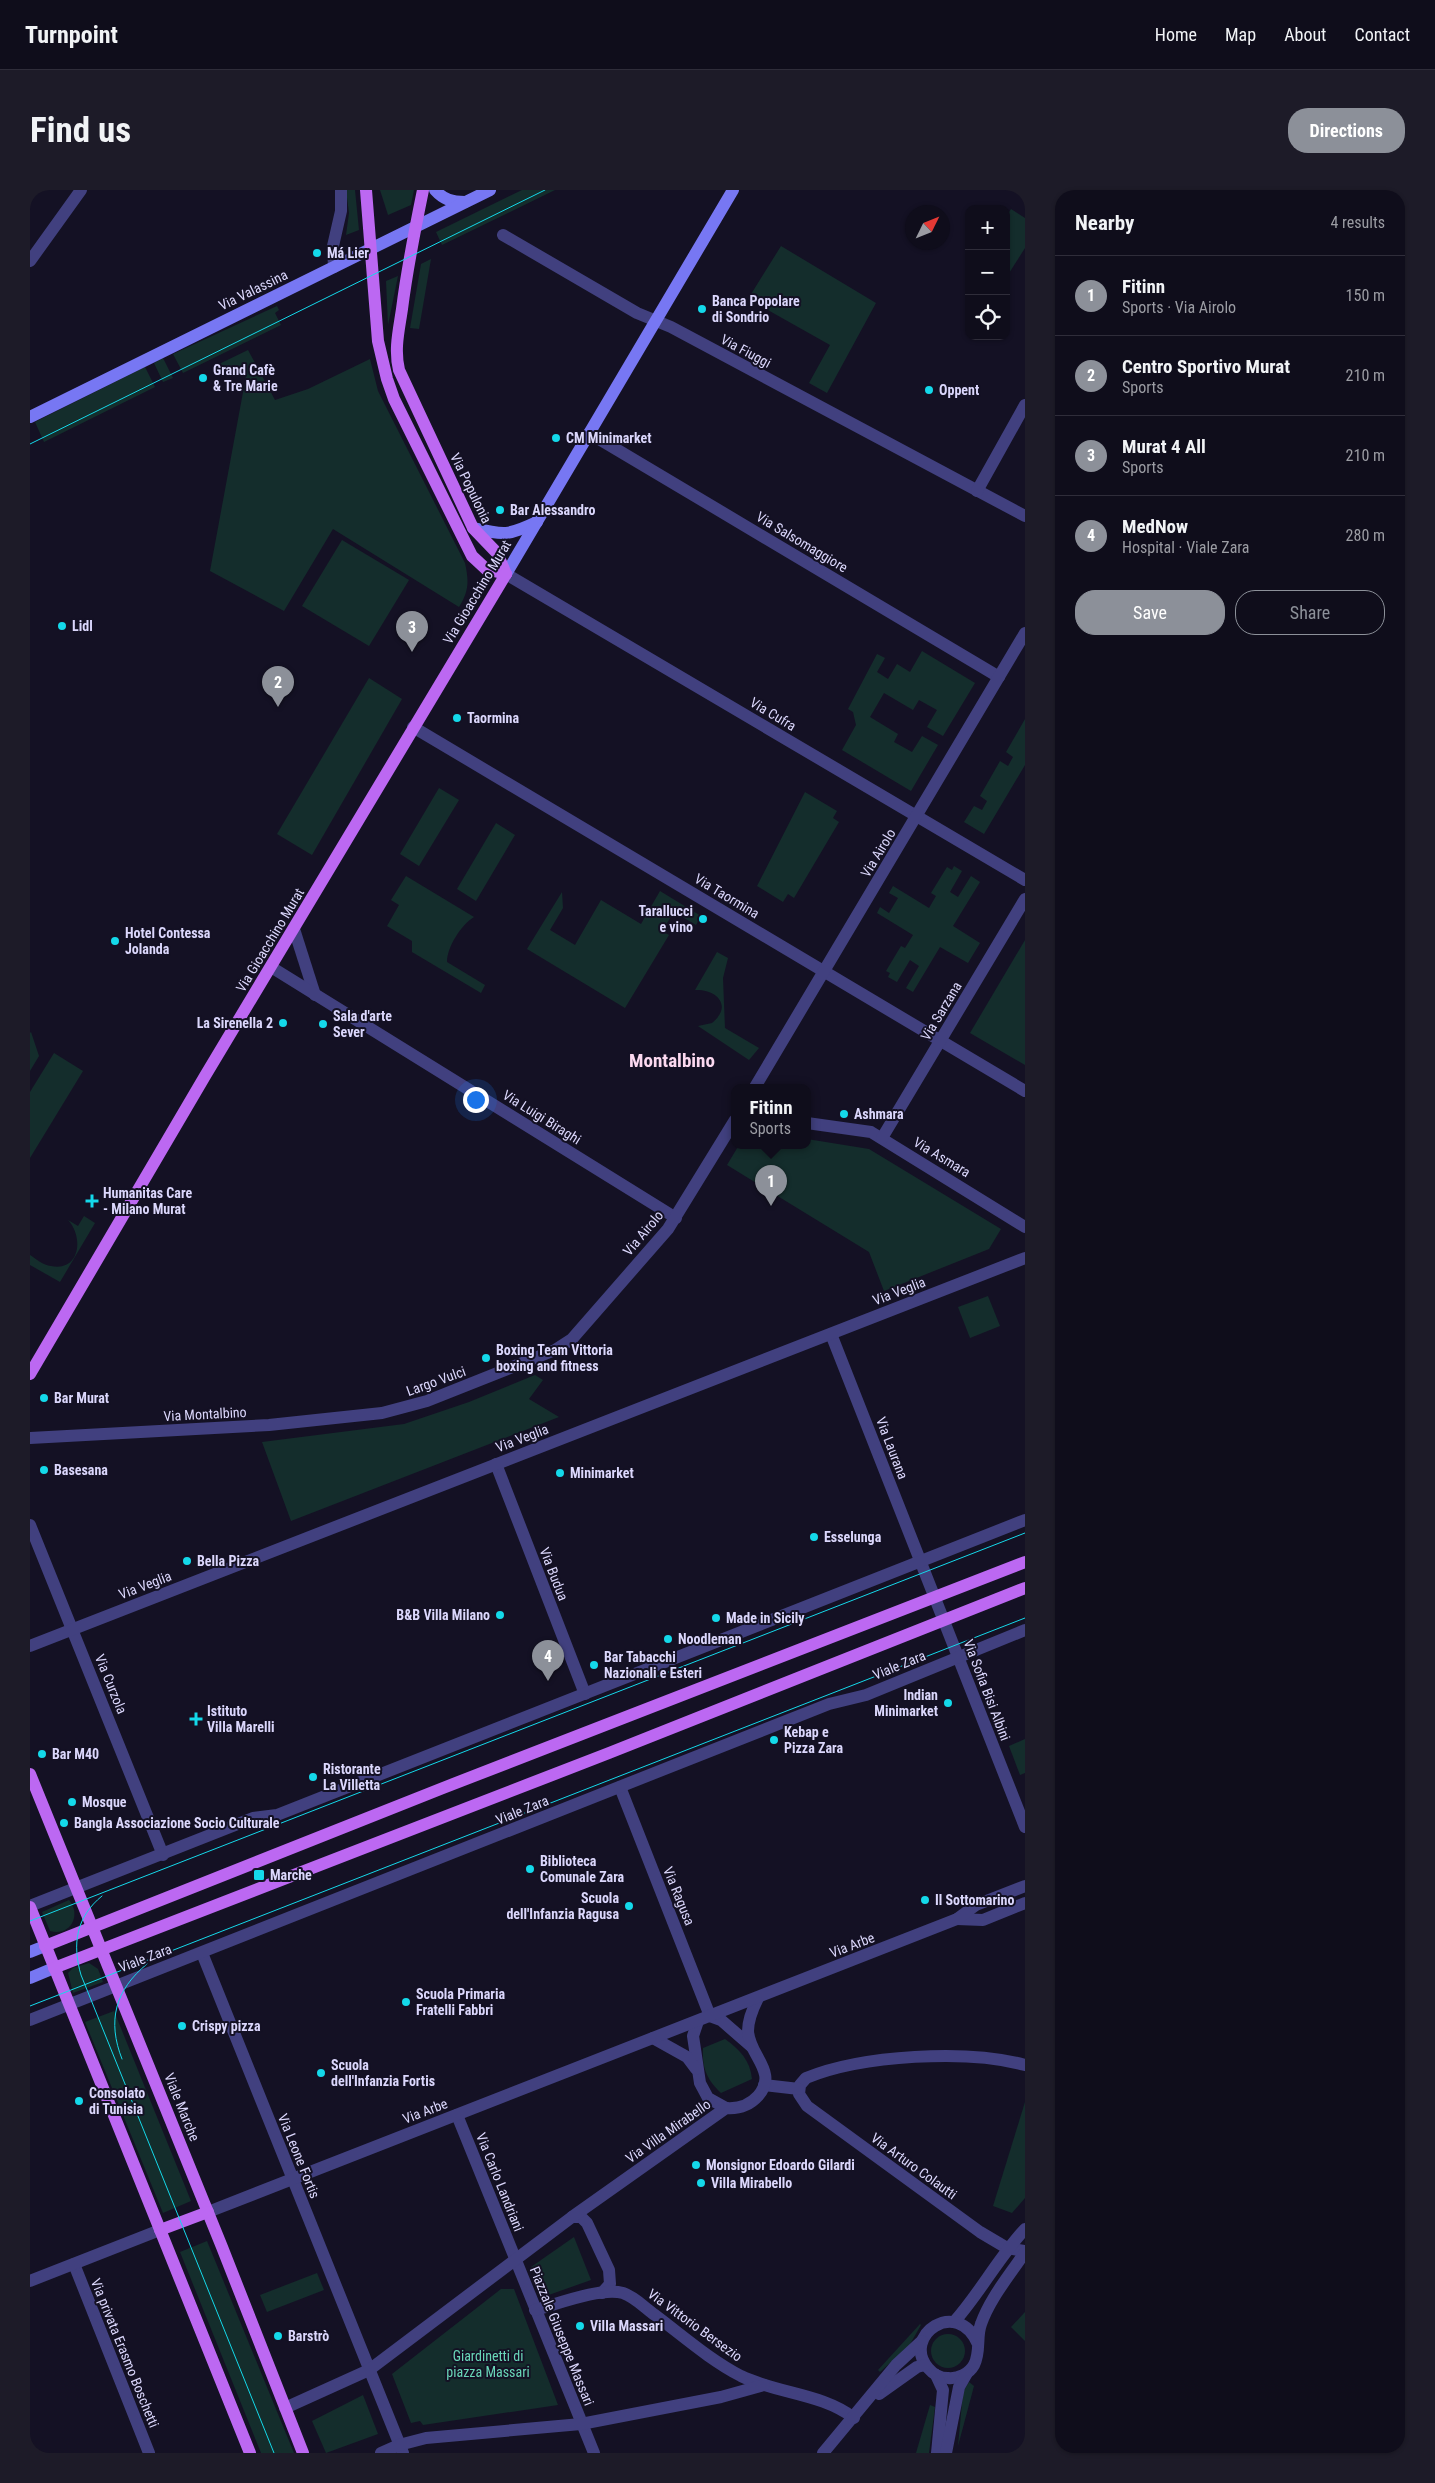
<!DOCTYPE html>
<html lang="en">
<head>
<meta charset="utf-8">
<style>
	:root { --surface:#0f0d1b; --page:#1d1b28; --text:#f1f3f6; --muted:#9b9ca3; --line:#2f2d3a; --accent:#8c9099 }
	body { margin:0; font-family:"Roboto Condensed",sans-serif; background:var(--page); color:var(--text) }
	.controls { position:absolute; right:15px; top:15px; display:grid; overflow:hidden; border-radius:10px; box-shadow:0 1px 4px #0004 }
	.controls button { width:45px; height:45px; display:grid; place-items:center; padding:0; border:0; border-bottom:1px solid var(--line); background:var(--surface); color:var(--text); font:25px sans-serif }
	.compass { position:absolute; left:875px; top:15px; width:45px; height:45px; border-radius:50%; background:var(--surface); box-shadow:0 1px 4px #0004; rotate:47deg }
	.you { position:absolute; left:445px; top:909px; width:18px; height:18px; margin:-12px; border:4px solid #fff; border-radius:50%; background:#1a73e8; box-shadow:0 0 0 8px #1a73e833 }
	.badge { display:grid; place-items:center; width:32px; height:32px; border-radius:50%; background:var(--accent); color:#fff; font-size:16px; font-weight:700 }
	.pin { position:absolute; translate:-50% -41px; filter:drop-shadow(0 1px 2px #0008) }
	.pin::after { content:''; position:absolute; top:26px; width:18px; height:15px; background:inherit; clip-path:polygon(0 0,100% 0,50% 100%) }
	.popup { position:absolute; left:701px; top:894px; width:80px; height:65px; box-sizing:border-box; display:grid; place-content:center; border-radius:10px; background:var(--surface); filter:drop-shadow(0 1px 4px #0005); font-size:16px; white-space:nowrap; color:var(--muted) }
	.popup b { font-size:19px; color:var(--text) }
	.popup::after { content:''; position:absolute; left:50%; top:100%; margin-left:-10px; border:10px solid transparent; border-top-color:var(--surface) }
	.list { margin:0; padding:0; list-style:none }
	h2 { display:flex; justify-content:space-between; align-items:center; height:65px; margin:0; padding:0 20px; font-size:21px }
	h2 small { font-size:16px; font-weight:400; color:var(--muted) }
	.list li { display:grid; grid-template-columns:32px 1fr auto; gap:15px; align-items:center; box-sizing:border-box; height:80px; padding:0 20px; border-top:1px solid var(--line) }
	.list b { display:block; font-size:19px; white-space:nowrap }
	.list p { margin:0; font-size:16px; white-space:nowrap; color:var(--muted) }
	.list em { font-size:16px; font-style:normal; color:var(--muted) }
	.actions { display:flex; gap:10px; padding:15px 20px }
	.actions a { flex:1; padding:11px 0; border:1px solid var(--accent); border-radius:20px; text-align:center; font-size:18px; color:var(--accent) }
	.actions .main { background:var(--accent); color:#fff }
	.icon { flex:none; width:28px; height:28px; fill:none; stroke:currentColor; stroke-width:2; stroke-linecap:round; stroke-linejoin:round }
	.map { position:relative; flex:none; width:995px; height:2263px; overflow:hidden; border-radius:20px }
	header { display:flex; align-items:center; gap:30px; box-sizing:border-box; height:70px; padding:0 25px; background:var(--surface); border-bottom:1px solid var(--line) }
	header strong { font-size:24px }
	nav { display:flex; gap:28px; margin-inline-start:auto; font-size:18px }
	.intro { display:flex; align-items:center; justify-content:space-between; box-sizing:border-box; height:120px; padding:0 30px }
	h1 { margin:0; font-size:35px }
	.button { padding:12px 22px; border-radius:20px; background:var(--accent); color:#fff; font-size:18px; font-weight:700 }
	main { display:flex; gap:30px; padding:0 30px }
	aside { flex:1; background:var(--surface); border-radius:20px; box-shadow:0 1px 4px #0004 }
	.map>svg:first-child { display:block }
	.green { fill:#142d2c }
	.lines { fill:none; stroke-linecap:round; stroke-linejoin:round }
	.minor { stroke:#41407f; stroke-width:12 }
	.tertiary { stroke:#41407f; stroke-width:12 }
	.secondary { stroke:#7777f3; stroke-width:12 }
	.primary { stroke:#bc68f2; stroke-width:12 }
	.tram { stroke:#14d9ea; stroke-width:1 }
	.poi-dot { fill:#14d9ea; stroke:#141124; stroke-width:2 }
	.labels { text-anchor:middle; stroke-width:4; stroke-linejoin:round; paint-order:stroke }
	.poi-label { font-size:14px; font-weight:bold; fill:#dbd7fc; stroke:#141124; text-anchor:start }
	.street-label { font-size:14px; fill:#dbd7fc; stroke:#141124 }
	.park-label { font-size:14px; fill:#69d6b8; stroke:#141124 }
	.district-label { font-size:19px; font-weight:bold; fill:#fcd9f0; stroke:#141124 }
</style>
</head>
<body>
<header>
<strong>Turnpoint</strong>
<nav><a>Home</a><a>Map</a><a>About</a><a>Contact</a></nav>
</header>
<div class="intro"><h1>Find us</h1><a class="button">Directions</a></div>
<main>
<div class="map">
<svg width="995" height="2263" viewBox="0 0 995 2263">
	<rect width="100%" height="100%" fill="#141124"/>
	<g class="green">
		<path d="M316,0H325L329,40L316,45L319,23Z"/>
		<path d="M350,0H384L381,15L358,25Z"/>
		<path d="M492,0H525L412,55L406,42Z"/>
		<path d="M981,19L995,28V58L976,88V27Z"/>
		<path d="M751,56L846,113L797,203L779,193L800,155L718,109Z"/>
		<path d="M401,69L389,139L380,138L391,74Z"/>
		<path d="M368,86L358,135L356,91Z"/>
		<path d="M247,116L249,120L245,123L251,135L153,183L143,164Z"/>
		<path d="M218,160L245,210L278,199L340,169L348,201L435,373C439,391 439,401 429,417L303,339L254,421L180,381L216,186L189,174Z"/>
		<path d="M133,168L143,188L133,192L124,173Z"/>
		<path d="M115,177L125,197L14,252L5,232Z"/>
		<path d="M312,350L379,390L339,456L272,416Z"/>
		<path d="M892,461L945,493L913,546L897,537L907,520L889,510L883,520L854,503L840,527L868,544L864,552L882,562L892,546L908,555L881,601L812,560L826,535L823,522L818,519L847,464L855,468L847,482L858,489L867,474L880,482Z"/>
		<path d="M339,488L372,509L282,665L247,644Z"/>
		<path d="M995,529V575L954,644L934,632L944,616L952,620L957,611L950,606L970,571L978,576L983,567L976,562Z"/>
		<path d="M409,598L429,610L389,676L370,664Z"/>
		<path d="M775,602L807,621L803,628L809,632L764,708L758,704L753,712L727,696Z"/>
		<path d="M466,633L485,645L446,711L427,699Z"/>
		<path d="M924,676L932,681L920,702L928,707L941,686L950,692L923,736L950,753L938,773L910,757L883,802L876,798L889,776L880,770L867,792L858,787L860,783L856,781L871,756L875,758L883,745L847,723L850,717L859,723L868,708L859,703L863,696L899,718L906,706L901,703L917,677L922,680Z"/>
		<path d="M376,686L444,727C431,735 417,757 417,772L455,795L451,803L382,762V751L357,736L369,715L361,710Z"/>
		<path d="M630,701L671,726L666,735L644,722L632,741L639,745L595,818L497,759L532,702L533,718L520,740L545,755L571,710L611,734Z"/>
		<path d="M995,750V875L940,843Z"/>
		<path d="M687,762L698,768L693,788L695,838L729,858L719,870L668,836L682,833C703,816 687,799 665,800Z"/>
		<path d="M1,842L9,866L0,881V843Z"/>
		<path d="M24,863L53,881L0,968V902Z"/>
		<path d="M777,949L839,959L971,1039L959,1059L854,1101L839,1062L697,975L709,955H777Z"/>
		<path d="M54,1026L65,1033L30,1092L0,1075V1065C6,1069 13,1075 21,1076C50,1082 54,1047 38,1030L48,1036Z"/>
		<path d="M958,1106L970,1136L940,1148L928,1117Z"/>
		<path d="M505,1185L513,1190L499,1209L529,1227L261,1331L232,1252L374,1234L439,1212Z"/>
		<path d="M995,1549V1583L990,1585L979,1556Z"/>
		<path d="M39,1710C52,1725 40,1747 20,1741L12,1722Z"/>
		<path d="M59,1773L68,1779L73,1792L43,1803L38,1783L43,1778Z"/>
		<path d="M84,1821L161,2011L133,2023L55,1832Z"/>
		<path d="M695,1849C710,1860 720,1870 722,1889L691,1903C676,1889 672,1877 673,1858Z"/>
		<path d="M995,1912V2008L982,2023L963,2016Z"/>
		<path d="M544,2047L561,2090L513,2107L501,2077Z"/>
		<path d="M177,2051L264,2263H231L150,2062Z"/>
		<path d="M287,2083L294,2100L237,2122L230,2105Z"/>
		<path d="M471,2099H484L528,2215L393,2235L390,2231L381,2233L362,2184Z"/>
		<path d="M995,2122V2151L981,2137Z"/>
		<path d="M890,2134L891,2135L879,2156L850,2182L848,2180Z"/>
		<circle cx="918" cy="2161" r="17"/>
		<path d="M939,2192L944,2196L928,2256L933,2202Z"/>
		<path d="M333,2205L348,2244L296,2263L282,2231Z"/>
		<path d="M900,2215L905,2217L899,2263H886Z"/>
	</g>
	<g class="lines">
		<g class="minor">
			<path d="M473,45L607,123L641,137L995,326"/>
			<path d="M0,71L51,0"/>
			<path d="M304,77L303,56L311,21V0"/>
			<path d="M559,243L969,487"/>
			<path d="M947,301L995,215"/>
			<path d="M476,384L995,690"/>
			<path d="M383,537L995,901"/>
			<path d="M264,739L285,805"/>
			<path d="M241,777L646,1028"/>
			<path d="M725,897L995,443"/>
			<path d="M777,933L841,942L995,1037"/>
			<path d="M852,948L995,709"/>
			<path d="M801,1144L995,1637"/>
			<path d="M0,1248L239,1235L352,1223L397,1211L525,1160L542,1149L638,1039L705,930"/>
			<path d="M466,1274L555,1504"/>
			<path d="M0,1335L133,1665"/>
			<path d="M590,1597L680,1826L691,1830L722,1857"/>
			<path d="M0,1716L223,1628L247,1625L995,1330"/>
			<path d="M172,1763L373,2263"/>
			<path d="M0,1830L799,1514L836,1505L995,1440"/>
			<path d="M668,1831L663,1846L670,1893L678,1908L696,1918"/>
			<path d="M623,1848L657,1867L666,1879"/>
			<path d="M995,1875C937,1859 832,1865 776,1888L770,1895L769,1904L777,1916L950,2042L977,2058L995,2061"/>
			<path d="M734,1895L769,1899"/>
			<path d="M427,1925L564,2263"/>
			<path d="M542,2027H551L557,2033L579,2080L580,2094L572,2103"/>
			<path d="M44,2074L119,2263"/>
			<path d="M505,2120C527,2114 571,2097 593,2103C605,2107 615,2118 625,2125C653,2146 680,2170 711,2186C748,2204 791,2203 824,2228"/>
			<path d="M924,2132C950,2103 968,2068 995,2039"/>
			<path d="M948,2154C927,2106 871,2146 898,2178C903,2184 910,2188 918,2188C928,2189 939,2184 944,2175C951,2162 946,2147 951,2134C960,2108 980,2085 995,2062"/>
			<path d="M906,2185L913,2200L907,2263"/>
			<path d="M849,2204L887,2177L895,2175"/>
			<path d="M255,2218L339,2180L542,2027L696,1918C709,1919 719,1916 728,1906C749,1882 719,1866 718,1841C718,1830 723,1818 728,1808"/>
			<path d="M351,2263L369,2255L396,2248L551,2234L691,2207L734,2195"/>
			<path d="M793,2263L866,2175L892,2151"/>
			<path d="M916,2263L929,2197L937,2183"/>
		</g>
		<g class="tertiary">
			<path d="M0,1456L995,1068"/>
			<path d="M927,1729L953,1730L995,1713"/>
			<path d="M178,2022L927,1729L946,1715L995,1696"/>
			<path d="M0,2091L130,2040"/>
		</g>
		<g class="secondary">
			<path d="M405,0C414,10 422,12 435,12"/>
			<path d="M0,227L460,0"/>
			<path d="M443,338C474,345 478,346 507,332"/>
			<path d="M476,384L703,0"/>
			<path d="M0,1762L15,1756"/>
			<path d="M0,1788L24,1778"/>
		</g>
		<g class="primary">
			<path d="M336,0L348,151L357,189L364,209L442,366L456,379L476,384"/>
			<path d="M393,0C385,39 377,79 372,119C369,140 364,159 369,180L443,338L467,363L476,384"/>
			<path d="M0,1184L175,886L476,384"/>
			<path d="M0,1584L192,2057L273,2263"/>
			<path d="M0,1717L220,2263"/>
			<path d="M15,1756L413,1598L995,1372"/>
			<path d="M24,1778L579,1563L995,1398"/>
			<path d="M130,2040L178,2022"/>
		</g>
		<g class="tram">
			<path d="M0,254L515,0"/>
			<path d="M72,1706C46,1727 42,1754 51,1785L244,2263"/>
			<path d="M0,1731L995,1343"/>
			<path d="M0,1816L995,1428"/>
			<path d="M92,1869C77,1831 85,1800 117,1774"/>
		</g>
	</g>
	<g class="poi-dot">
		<circle cx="287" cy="63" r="5"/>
		<circle cx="672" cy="119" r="5"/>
		<circle cx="173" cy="188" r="5"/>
		<circle cx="899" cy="200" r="5"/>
		<circle cx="526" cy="248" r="5"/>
		<circle cx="470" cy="320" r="5"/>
		<circle cx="32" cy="436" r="5"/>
		<circle cx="427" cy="528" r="5"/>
		<circle cx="673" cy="729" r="5"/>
		<circle cx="85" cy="751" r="5"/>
		<circle cx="253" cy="833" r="5"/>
		<circle cx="293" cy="834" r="5"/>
		<circle cx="814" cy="924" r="5"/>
		<path d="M59.5 1003.5h5v5h5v5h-5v5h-5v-5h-5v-5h5z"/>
		<circle cx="456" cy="1168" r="5"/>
		<circle cx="14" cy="1208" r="5"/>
		<circle cx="14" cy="1280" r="5"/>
		<circle cx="530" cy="1283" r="5"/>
		<circle cx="784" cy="1347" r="5"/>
		<circle cx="157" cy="1371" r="5"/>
		<circle cx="470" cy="1425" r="5"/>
		<circle cx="686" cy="1428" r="5"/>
		<circle cx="638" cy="1449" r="5"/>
		<circle cx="564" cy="1475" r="5"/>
		<circle cx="918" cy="1513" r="5"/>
		<path d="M163.5 1521.5h5v5h5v5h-5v5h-5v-5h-5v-5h5z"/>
		<circle cx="744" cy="1550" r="5"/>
		<circle cx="12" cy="1564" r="5"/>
		<circle cx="283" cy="1587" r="5"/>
		<circle cx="42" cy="1612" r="5"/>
		<circle cx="34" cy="1633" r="5"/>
		<circle cx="500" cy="1679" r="5"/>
		<rect x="223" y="1679" width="12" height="12" rx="2.5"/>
		<circle cx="895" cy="1710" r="5"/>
		<circle cx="599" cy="1716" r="5"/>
		<circle cx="376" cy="1812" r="5"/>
		<circle cx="152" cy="1836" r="5"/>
		<circle cx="291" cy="1883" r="5"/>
		<circle cx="49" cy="1911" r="5"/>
		<circle cx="666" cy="1975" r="5"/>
		<circle cx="671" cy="1993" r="5"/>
		<circle cx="550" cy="2136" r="5"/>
		<circle cx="248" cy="2146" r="5"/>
	</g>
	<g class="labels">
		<g class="poi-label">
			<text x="297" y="68">Má Lier</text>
			<text x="682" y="116">Banca Popolare<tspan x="682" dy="16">di Sondrio</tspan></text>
			<text x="183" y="185">Grand Cafè<tspan x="183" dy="16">&amp; Tre Marie</tspan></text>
			<text x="909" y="205">Oppent</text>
			<text x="536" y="253">CM Minimarket</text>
			<text x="480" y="325">Bar Alessandro</text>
			<text x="42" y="441">Lidl</text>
			<text x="437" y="533">Taormina</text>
			<text x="663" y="726" text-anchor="end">Tarallucci<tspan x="663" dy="16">e vino</tspan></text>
			<text x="95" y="748">Hotel Contessa<tspan x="95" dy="16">Jolanda</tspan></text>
			<text x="303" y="831">Sala d'arte<tspan x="303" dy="16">Sever</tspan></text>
			<text x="243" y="838" text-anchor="end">La Sirenella 2</text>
			<text x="824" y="929">Ashmara</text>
			<text x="73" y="1008">Humanitas Care<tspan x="73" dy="16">- Milano Murat</tspan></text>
			<text x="466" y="1165">Boxing Team Vittoria<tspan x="466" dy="16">boxing and fitness</tspan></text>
			<text x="24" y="1213">Bar Murat</text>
			<text x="24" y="1285">Basesana</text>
			<text x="540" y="1288">Minimarket</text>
			<text x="794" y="1352">Esselunga</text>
			<text x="167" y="1376">Bella Pizza</text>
			<text x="460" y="1430" text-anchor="end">B&amp;B Villa Milano</text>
			<text x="696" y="1433">Made in Sicily</text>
			<text x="648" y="1454">Noodleman</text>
			<text x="574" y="1472">Bar Tabacchi<tspan x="574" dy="16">Nazionali e Esteri</tspan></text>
			<text x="908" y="1510" text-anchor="end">Indian<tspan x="908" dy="16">Minimarket</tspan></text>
			<text x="177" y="1526">Istituto<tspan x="177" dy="16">Villa Marelli</tspan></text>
			<text x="754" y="1547">Kebap e<tspan x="754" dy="16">Pizza Zara</tspan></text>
			<text x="22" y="1569">Bar M40</text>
			<text x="293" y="1584">Ristorante<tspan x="293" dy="16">La Villetta</tspan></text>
			<text x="52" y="1617">Mosque</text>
			<text x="44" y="1638">Bangla Associazione Socio Culturale</text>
			<text x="510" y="1676">Biblioteca<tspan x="510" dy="16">Comunale Zara</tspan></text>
			<text x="240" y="1690">Marche</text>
			<text x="589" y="1713" text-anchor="end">Scuola<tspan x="589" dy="16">dell'Infanzia Ragusa</tspan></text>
			<text x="905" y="1715">Il Sottomarino</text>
			<text x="386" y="1809">Scuola Primaria<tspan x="386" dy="16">Fratelli Fabbri</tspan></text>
			<text x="162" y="1841">Crispy pizza</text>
			<text x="301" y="1880">Scuola<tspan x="301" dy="16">dell'Infanzia Fortis</tspan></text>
			<text x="59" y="1908">Consolato<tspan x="59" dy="16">di Tunisia</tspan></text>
			<text x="676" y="1980">Monsignor Edoardo Gilardi</text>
			<text x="681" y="1998">Villa Mirabello</text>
			<text x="560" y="2141">Villa Massari</text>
			<text x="258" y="2151">Barstrò</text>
		</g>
		<g class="street-label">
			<text transform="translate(223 100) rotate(-26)" y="5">Via Valassina</text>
			<text transform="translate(716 161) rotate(28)" y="5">Via Fiuggi</text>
			<text transform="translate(441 298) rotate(64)" y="5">Via Populonia</text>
			<text transform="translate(772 352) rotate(31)" y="5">Via Salsomaggiore</text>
			<text transform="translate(447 402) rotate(-59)" y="5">Via Gioacchino Murat</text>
			<text transform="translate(743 524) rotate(31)" y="5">Via Cufra</text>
			<text transform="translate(848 663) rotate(-59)" y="5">Via Airolo</text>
			<text transform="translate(697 706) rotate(31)" y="5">Via Taormina</text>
			<text transform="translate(240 750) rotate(-59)" y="5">Via Gioacchino Murat</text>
			<text transform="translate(911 821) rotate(-59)" y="5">Via Sarzana</text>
			<text transform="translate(512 927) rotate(32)" y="5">Via Luigi Biraghi</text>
			<text transform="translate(912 967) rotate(31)" y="5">Via Asmara</text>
			<text transform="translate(613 1043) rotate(-50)" y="5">Via Airolo</text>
			<text transform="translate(869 1101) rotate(-21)" y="5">Via Veglia</text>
			<text transform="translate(406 1191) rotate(-20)" y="5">Largo Vulci</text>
			<text transform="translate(175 1224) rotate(-3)" y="5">Via Montalbino</text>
			<text transform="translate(492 1248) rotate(-21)" y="5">Via Veglia</text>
			<text transform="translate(862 1258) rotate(69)" y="5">Via Laurana</text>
			<text transform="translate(524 1384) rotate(69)" y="5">Via Budua</text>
			<text transform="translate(115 1395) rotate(-21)" y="5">Via Veglia</text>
			<text transform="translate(869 1475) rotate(-22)" y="5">Viale Zara</text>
			<text transform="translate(81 1494) rotate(68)" y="5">Via Curzola</text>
			<text transform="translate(957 1500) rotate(69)" y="5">Via Sofia Bisi Albini</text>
			<text transform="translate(492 1620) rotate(-22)" y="5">Viale Zara</text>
			<text transform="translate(649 1706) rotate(68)" y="5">Via Ragusa</text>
			<text transform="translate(822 1755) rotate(-21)" y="5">Via Arbe</text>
			<text transform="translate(115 1768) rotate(-21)" y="5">Viale Zara</text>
			<text transform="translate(152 1917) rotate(68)" y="5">Viale Marche</text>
			<text transform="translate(395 1921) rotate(-21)" y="5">Via Arbe</text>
			<text transform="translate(638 1941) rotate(-35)" y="5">Via Villa Mirabello</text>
			<text transform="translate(269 1966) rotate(68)" y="5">Via Leone Fortis</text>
			<text transform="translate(884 1976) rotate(36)" y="5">Via Arturo Colautti</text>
			<text transform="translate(470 1992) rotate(68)" y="5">Via Carlo Landriani</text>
			<text transform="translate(665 2135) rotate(36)" y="5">Via Vittorio Bersezio</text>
			<text transform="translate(532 2146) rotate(68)" y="5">Piazzale Giuseppe Massari</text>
			<text transform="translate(95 2163) rotate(68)" y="5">Via privata Erasmo Boschetti</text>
		</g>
		<g class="park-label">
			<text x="458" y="2171">Giardinetti di<tspan x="458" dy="16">piazza Massari</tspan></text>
		</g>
		<g class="district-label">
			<text x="642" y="877">Montalbino</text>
		</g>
	</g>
</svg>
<div class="controls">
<button>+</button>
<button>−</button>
<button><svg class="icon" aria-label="locate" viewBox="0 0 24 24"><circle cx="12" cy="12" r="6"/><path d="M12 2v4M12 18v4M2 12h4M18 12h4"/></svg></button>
</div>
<svg class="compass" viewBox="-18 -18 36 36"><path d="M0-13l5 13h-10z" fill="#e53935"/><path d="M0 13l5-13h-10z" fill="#9b9ca3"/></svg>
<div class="you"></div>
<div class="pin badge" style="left:741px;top:1016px">1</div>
<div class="popup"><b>Fitinn</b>Sports</div>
<div class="pin badge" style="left:248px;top:517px">2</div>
<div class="pin badge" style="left:382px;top:462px">3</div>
<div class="pin badge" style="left:518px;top:1491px">4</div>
</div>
<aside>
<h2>Nearby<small>4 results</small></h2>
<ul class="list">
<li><span class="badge">1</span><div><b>Fitinn</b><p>Sports · Via Airolo</p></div><em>150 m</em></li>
<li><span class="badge">2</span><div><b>Centro Sportivo Murat</b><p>Sports</p></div><em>210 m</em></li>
<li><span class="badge">3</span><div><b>Murat 4 All</b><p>Sports</p></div><em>210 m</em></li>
<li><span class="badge">4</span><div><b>MedNow</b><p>Hospital · Viale Zara</p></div><em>280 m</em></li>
</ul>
<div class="actions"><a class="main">Save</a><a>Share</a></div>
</aside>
</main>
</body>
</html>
